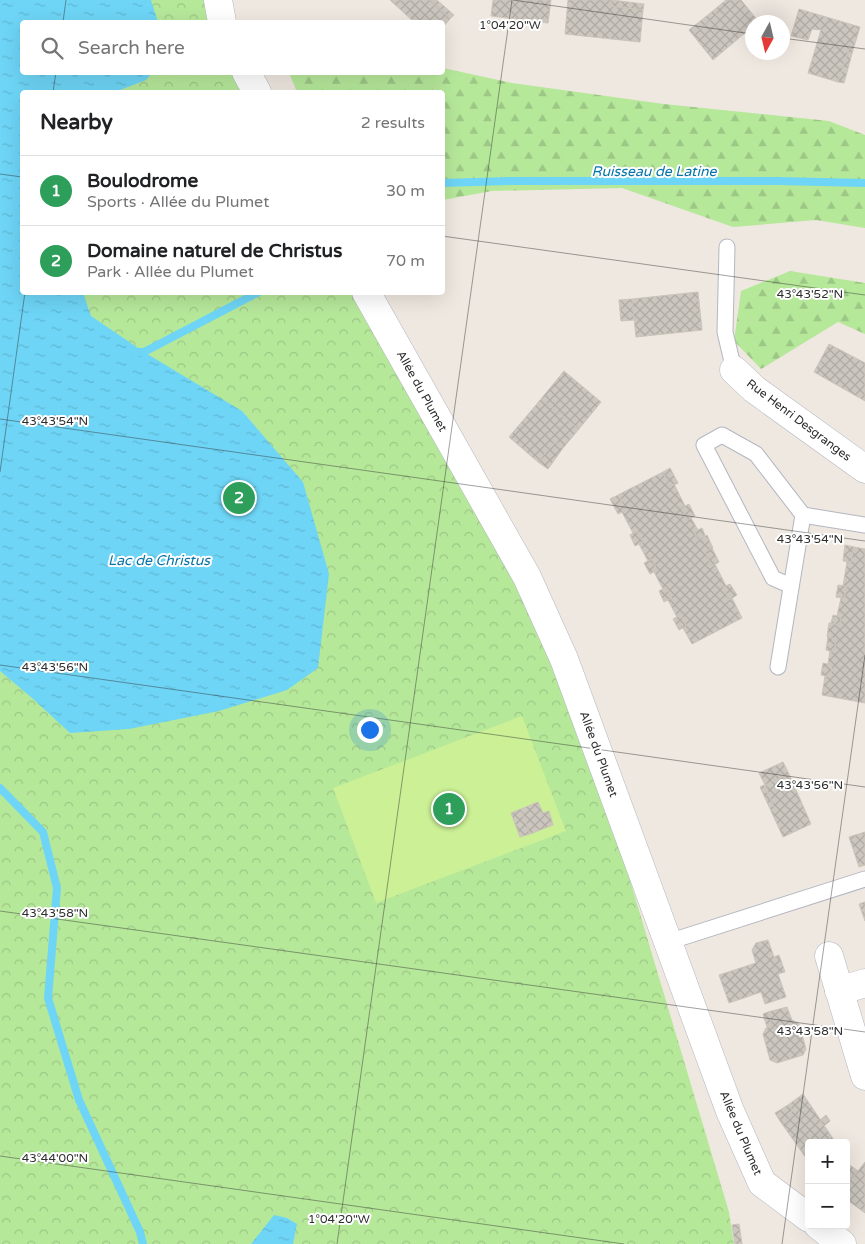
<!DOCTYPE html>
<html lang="en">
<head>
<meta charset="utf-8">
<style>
	:root { --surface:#fff; --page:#f6f6f6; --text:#202124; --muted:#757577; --line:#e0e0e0; --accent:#3d65ff }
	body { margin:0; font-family:"Varela Round",sans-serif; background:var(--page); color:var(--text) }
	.controls { position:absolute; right:15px; bottom:15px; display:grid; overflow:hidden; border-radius:5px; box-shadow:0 5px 20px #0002 }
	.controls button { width:45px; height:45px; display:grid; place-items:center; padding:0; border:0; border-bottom:1px solid var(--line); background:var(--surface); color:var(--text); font:25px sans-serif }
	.compass { position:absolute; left:745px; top:15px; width:45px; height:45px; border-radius:50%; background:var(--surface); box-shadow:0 5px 20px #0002; rotate:188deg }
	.you { position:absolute; left:369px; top:729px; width:18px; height:18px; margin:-12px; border:4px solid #fff; border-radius:50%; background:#1a73e8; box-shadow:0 0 0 8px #1a73e833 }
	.badge { display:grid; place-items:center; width:32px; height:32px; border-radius:50%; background:var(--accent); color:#fff; font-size:16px; font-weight:700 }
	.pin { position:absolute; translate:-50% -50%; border:2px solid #fff; box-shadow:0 1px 5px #0006 }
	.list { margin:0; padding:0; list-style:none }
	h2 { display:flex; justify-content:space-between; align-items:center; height:65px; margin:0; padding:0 20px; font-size:21px }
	h2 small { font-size:16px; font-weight:400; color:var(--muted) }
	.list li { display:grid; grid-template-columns:32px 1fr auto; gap:15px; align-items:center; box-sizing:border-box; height:70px; padding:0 20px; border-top:1px solid var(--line) }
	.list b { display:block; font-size:19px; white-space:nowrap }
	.list p { margin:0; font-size:16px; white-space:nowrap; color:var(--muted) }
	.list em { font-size:16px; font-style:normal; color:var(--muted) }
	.icon { flex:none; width:28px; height:28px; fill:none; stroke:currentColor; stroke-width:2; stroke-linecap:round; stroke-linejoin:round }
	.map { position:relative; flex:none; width:865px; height:1244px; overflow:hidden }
	.search { position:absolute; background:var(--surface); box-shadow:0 5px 20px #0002; left:20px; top:20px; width:425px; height:55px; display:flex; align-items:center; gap:12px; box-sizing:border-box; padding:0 18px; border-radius:5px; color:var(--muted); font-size:19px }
	.panel { position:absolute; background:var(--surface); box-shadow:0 5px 20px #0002; left:20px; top:90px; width:425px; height:205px; border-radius:5px }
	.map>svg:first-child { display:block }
	.forest { fill:url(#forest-firs) }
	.park { fill:url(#park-crowns) }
	.pitch { fill:#cbf095 }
	.water { fill:url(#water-ripples) }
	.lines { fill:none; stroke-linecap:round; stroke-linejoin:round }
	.stream { stroke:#6ed5f6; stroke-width:8 }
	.building { fill:url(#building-cross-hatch); stroke:#cbc4b9 }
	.lane-casing { stroke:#b4b6c1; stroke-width:17 }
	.street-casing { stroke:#b4b6c1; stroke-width:29 }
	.secondary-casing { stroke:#b4b6c1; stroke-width:29 }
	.lane { stroke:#fff; stroke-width:15 }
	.street { stroke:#fff; stroke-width:28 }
	.secondary { stroke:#fff; stroke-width:28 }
	.ticks { fill:none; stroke:#2e2e2e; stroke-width:1; stroke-opacity:0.45 }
	.labels { text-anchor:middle; stroke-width:4; stroke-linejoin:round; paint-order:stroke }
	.street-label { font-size:12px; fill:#2e2e2e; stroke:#fff }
	.water-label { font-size:14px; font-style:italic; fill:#0674a9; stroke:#fff }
	.ticks-label { font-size:12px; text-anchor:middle; fill:#2e2e2e; stroke:#fff; stroke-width:4; stroke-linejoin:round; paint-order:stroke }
</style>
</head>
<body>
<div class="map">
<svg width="865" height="1244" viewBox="0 0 865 1244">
	<defs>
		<pattern id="forest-firs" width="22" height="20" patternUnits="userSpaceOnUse" patternTransform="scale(1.25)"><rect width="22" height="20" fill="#b6e89a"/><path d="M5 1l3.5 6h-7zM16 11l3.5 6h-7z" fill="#9dc785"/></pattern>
		<pattern id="park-crowns" width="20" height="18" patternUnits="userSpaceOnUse" patternTransform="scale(1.25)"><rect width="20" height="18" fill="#b6e89a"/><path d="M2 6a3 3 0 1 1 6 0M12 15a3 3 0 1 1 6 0" fill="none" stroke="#9dc785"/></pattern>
		<pattern id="water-ripples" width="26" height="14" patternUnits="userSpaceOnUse" patternTransform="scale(1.25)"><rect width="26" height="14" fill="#6ed5f6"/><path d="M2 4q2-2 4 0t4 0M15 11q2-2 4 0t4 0" fill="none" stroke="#60b7d3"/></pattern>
		<pattern id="building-cross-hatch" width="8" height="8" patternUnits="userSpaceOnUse" patternTransform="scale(1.25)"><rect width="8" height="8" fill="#cbc6be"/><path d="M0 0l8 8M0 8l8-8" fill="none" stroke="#afaaa4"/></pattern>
	</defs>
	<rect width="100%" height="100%" fill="#efe8e0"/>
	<g class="forest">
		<path d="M443,68L512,83L664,104L829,121L865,135V228L816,220L733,227L622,188L492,191L443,200L442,92H297L289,73L442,72Z"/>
		<path d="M790,271L865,283V334L838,322L761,369L734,341L741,291Z"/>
	</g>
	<path class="park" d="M0,0H218L222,22H22V72L246,73L257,92H22V292L367,293L564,659L729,1212L734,1244H0Z"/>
	<path class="pitch" d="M522,716L566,831L376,903L333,788Z"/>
	<g class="water">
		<path d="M0,0H151L158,22H22V72L152,73L146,80L115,92H22V292L83,293L91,316L144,352L242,411L303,482L329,574L318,668L287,690L219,711L129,729L70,733L32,698L0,671Z"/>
		<path d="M274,1215L287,1218L297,1224L293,1244H251Z"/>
	</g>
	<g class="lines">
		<g class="stream">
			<path d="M442,183L512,181H778L865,183"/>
			<path d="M136,352H144L259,292"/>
			<path d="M0,788L43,832L57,888L48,998L79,1100L140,1232L143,1244"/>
		</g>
	</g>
	<g class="building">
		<path d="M390,0H430L450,19L442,28V22H414Z"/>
		<path d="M430,0H437L454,15L450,19Z"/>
		<path d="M493,0H551L548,23L491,16Z"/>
		<path d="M568,0H612L611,6L643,10L640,42L565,34Z"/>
		<path d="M612,0L644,4L643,10L611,6Z"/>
		<path d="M726,0H741L759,22H752V27L713,60L693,35L717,15L714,10Z"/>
		<path d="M799,9L860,27L853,50L849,49L838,82L808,73L821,30L812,29L808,40L791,36Z"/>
		<path d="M714,10L717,15L693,35L689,30Z"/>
		<path d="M849,49L853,50L844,83L838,82Z"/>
		<path d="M698,292L702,330L636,337L632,299Z"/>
		<path d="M632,299L634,320L621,321L619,300Z"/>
		<path d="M829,344L865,363V401L814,372Z"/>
		<path d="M564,371L601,402L579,429L541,399Z"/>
		<path d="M541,399L579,429L563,448L555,442L538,462L509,437Z"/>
		<path d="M555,442L563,448L548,469L538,462Z"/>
		<path d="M670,468L678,483L670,487L663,472Z"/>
		<path d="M663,472L670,487L674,484L685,506L681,508L688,520L691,518L698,530L694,532L698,540L707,535L713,548L705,552L712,566L715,564L726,586L723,587L729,600L732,598L742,618L692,644L683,628L686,626L681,615L677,617L668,600L672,598L666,587L663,589L654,572L657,570L652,559L648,561L639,544L643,542L637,531L633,533L622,512L626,510L618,495Z"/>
		<path d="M618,495L626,510L618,514L610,499Z"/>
		<path d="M689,504L695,516L688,520L681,508Z"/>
		<path d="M702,528L705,535L698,540L694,532Z"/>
		<path d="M637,531L643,542L635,546L630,535Z"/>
		<path d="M845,545L854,547L851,562L843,561Z"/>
		<path d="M854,547L865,549V703L822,695L825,676L830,677L832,665L828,664L830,651L834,652L836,639L827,637L829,623L840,625L841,617L837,616L841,598H844L847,586H843L847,562H851Z"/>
		<path d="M712,548L719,562L712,566L705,552Z"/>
		<path d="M652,559L657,570L650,574L644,563Z"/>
		<path d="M730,584L737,595L729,600L723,587Z"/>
		<path d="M838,585L847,586L844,598L836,597Z"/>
		<path d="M666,587L672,598L664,602L659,591Z"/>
		<path d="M681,615L686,626L679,630L673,619Z"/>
		<path d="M833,615L841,617L840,625L831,623Z"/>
		<path d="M828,637L836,639L834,652L826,650Z"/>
		<path d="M823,663L832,665L830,677L821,675Z"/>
		<path d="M783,762L789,774L765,785L759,773Z"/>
		<path d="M789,774L811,824L783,837L771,811L775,809L765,785Z"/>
		<path d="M764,785L775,809L771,811L760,787Z"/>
		<path d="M538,802L543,813L549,811L553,825L530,834L521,809Z"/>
		<path d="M521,809L530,834L520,837L511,813Z"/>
		<path d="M865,832V865L859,867L849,837Z"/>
		<path d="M865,902V921L859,904Z"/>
		<path d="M768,940L774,957L779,955L785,972L778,974L786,997L765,1004L761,992L729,1003L719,975L756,963L752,950L756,943Z"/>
		<path d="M787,1007L792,1020L799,1024L806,1049L803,1055L777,1063L770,1060L763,1034L766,1028L772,1026L768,1012Z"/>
		<path d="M768,1012L772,1026L767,1027L763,1014Z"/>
		<path d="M803,1094L836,1143H809V1162L782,1124L790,1118L792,1110L788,1105Z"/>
		<path d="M788,1105L792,1110L790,1118L782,1124L775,1113Z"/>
		<path d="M826,1115L830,1121L824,1126L820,1120Z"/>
		<path d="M846,1162L858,1171L851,1180L846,1176Z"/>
		<path d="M865,1162V1213L846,1199V1187L848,1184L846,1183V1176L851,1180Z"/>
		<path d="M739,1224L742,1244H735L732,1225Z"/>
	</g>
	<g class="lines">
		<g class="lane-casing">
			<g id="lane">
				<path d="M727,247L725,332L734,370"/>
				<path d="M791,586L773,578L704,445L722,435L756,454L803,515L865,525"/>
				<path d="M778,667L803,515"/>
				<path d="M668,942L865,879"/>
			</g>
		</g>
		<g class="street-casing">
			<g id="street">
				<path d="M734,370L754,389L865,469"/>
				<path d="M829,956L865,1076"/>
				<path d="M839,991L865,983"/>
			</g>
		</g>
		<g class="secondary-casing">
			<g id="secondary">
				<path d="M218,0L222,22"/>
				<path d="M246,72L257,92"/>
				<path d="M366,292L527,577L564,659L730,1111L762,1183L809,1218"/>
				<path d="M818,1225L842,1244"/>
			</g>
		</g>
		<use href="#lane" class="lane"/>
		<use href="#street" class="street"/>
		<use href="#secondary" class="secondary"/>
	</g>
	<path class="ticks" d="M513,0L752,34M63,22L66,0M782,38L865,49M53,92L56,72M0,174L22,177M442,236L865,295M0,419L865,541M0,472L25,292M0,665L865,787M0,911L865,1032M0,1156L624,1244M337,1244L512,0M782,1244L865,655"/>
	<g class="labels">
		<g class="street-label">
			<text transform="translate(422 391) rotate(61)" y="4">Allée du Plumet</text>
			<text transform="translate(799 420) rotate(37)" y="4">Rue Henri Desgranges</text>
			<text transform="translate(599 754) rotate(70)" y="4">Allée du Plumet</text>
			<text transform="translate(741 1133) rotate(67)" y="4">Allée du Plumet</text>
		</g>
		<g class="water-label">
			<text x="654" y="176">Ruisseau de Latine</text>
			<text x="159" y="565">Lac de Christus</text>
		</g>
	</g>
	<g class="ticks-label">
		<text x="510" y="29">1°04'20"W</text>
		<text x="810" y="298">43°43'52"N</text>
		<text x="55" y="425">43°43'54"N</text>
		<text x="810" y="543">43°43'54"N</text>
		<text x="55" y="671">43°43'56"N</text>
		<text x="810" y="789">43°43'56"N</text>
		<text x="55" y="917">43°43'58"N</text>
		<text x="810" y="1035">43°43'58"N</text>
		<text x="55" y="1162">43°44'00"N</text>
		<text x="339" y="1223">1°04'20"W</text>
	</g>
</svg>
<div class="controls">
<button>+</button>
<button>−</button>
</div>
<svg class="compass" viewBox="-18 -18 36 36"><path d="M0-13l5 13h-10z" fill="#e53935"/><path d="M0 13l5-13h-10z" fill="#757577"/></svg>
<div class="you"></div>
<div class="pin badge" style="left:449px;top:809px;background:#2e9e5b">1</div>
<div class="pin badge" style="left:239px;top:498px;background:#2e9e5b">2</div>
<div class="search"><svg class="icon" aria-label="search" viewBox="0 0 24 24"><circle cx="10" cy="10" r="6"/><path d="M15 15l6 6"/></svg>Search here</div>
<section class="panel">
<h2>Nearby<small>2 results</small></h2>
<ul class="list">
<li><span class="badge" style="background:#2e9e5b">1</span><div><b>Boulodrome</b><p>Sports · Allée du Plumet</p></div><em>30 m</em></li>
<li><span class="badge" style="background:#2e9e5b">2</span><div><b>Domaine naturel de Christus</b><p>Park · Allée du Plumet</p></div><em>70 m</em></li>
</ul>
</section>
</div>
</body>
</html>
